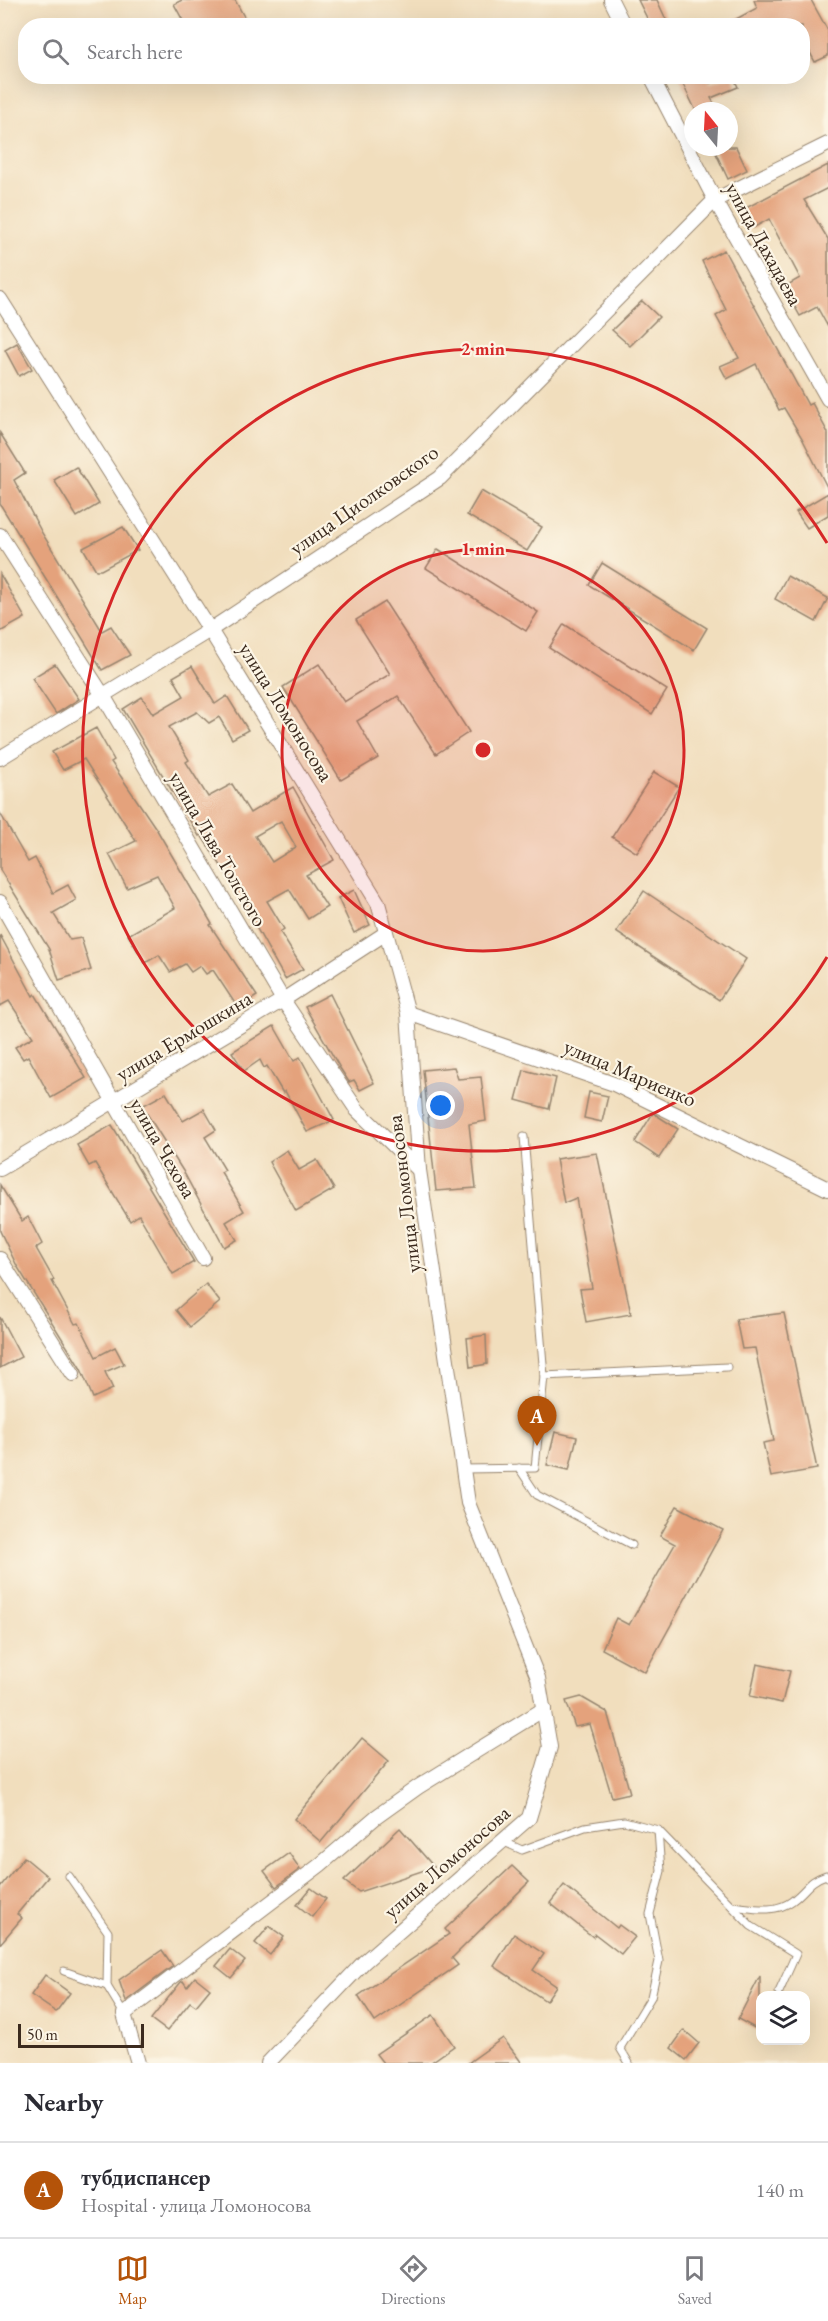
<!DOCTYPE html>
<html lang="en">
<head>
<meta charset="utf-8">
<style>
	:root { --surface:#fff; --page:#f2f2f3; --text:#2b2b33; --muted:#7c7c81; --line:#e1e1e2; --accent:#b45309 }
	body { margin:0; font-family:"EB Garamond",serif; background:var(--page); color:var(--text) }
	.controls { position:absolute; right:18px; bottom:18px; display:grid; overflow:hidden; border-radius:12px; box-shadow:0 6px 24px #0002 }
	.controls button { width:54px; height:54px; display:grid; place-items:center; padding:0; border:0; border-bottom:2px solid var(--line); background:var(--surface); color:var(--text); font:30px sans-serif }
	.compass { position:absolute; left:684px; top:102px; width:54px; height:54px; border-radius:50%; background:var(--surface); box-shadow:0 6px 24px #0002; rotate:342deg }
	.scale { position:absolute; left:18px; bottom:15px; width:126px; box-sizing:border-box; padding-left:6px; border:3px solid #3b2a1e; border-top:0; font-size:16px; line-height:21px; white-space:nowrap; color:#3b2a1e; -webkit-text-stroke:4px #fcf5e5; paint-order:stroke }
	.you { position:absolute; left:441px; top:1106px; width:21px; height:21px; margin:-15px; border:4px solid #fff; border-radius:50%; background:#1a73e8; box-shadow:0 0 0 9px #1a73e833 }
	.badge { display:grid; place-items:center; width:39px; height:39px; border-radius:50%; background:var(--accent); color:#fff; font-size:20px; font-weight:700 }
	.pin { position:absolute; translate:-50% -50px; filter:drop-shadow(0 2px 3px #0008) }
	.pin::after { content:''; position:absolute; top:32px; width:21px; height:18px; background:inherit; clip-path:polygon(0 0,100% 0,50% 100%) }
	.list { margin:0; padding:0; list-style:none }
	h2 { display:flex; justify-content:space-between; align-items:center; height:78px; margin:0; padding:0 24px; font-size:26px }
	h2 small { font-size:20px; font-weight:400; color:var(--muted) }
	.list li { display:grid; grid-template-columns:39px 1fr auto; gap:18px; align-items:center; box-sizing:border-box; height:96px; padding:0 24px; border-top:2px solid var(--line) }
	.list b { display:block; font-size:22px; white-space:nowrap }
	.list p { margin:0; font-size:20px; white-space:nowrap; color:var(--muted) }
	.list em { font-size:20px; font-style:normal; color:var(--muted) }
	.icon { flex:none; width:33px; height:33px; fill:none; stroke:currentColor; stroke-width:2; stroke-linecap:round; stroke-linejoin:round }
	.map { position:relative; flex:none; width:828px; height:2063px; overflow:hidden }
	.search { position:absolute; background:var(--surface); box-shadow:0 6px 24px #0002; left:18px; right:18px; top:18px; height:66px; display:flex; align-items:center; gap:15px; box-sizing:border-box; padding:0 21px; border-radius:24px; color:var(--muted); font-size:22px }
	.sheet { height:174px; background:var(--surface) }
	nav { display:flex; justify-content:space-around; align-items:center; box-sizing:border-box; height:84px; border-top:2px solid var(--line); background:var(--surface); font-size:16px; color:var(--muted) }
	nav a { display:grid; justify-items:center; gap:3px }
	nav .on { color:var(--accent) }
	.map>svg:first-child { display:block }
	.building { fill:#e4a27b; fill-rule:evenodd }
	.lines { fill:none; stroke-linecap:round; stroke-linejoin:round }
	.lane-casing { stroke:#96846e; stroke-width:9 }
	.street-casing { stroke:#96846e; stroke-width:16 }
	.lane { stroke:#fff; stroke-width:7 }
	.street { stroke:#fff; stroke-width:14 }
	.ring { fill:none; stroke:#d62828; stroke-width:3 }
	.labels { text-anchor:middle; stroke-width:4.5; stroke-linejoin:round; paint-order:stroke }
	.street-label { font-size:21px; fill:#3b2a1e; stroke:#fcf5e5 }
	.centre { fill:#d62828; stroke:#fcf5e5; stroke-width:3 }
	.ring-label { font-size:18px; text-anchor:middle; font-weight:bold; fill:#d62828; stroke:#fcf5e5; stroke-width:4.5; stroke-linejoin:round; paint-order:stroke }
</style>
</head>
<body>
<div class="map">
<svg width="828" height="2063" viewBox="0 0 828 2063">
	<rect width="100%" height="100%" fill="#fcf5e5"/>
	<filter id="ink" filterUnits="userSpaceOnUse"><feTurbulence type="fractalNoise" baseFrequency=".0167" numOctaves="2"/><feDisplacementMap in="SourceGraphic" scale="12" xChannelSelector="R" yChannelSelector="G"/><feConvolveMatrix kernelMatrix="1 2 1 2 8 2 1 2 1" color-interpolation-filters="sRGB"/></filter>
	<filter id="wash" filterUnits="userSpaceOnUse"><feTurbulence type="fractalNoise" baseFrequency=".008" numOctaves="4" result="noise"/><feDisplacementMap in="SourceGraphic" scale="24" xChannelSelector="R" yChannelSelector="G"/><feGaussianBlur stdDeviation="1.35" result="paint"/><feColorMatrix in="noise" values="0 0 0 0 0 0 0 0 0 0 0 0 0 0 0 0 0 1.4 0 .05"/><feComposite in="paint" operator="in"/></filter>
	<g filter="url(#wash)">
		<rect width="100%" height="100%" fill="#f1debd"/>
		<g id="blocks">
			<g class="building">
				<path d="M182,0H235L249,26H186L174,4Z"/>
				<path d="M638,0H657L669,26H651Z"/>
				<path d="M754,0H811L828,31V56L815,62L802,37V26H723L757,8Z"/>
				<path d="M679,76H707L710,83L733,76L738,87L711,98L718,111H696Z"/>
				<path d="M713,147H736L747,170L728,179Z"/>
				<path d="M828,165V188L804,200L828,239V327L817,307L800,316L784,287L800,278L769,219L753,228L742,210Z"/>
				<path d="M724,250L808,405L812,403L828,433V489L802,438L784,408L779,410L756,364L727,379L720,366L739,358L716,316L726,310L702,261Z"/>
				<path d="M642,301L659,317L630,346L612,330Z"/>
				<path d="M17,343L32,369L19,376L5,350Z"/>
				<path d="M0,433L25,473L14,480L42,533L102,631L111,626L130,655L102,670L0,504Z"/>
				<path d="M76,467L99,504L77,517L54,480Z"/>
				<path d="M481,491L542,527L527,551L467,515Z"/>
				<path d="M828,493V515L807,528L796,512Z"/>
				<path d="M123,527L138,550L101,570H96L83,548Z"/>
				<path d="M438,549L538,612L526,631L426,568Z"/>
				<path d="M602,563L707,628L694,650L589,585Z"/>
				<path d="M0,574L25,618L0,632Z"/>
				<path d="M787,576L828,598L816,622L775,599Z"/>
				<path d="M385,602L469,732L436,754L398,696L357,721L378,758L341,780L283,687L319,664L344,702L390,674L356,620Z"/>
				<path d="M564,624L667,690L652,714L549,648Z"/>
				<path d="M55,664L79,699L56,714L32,678Z"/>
				<path d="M192,666L215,704L227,696L248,730L232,739L219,717L209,723L197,712L169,727L189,760L186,762L208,797L232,784L250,813L293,787L334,860L306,875L327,907L308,919L289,889L267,901L284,929L280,932L303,969L285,979L227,875L201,835L199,836L123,709L142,697L153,714L184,696L173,677ZM281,821L296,847L272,862L255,836Z"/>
				<path d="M96,728L114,760L111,762L157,830L212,924L210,925L257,996L238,1008L213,970L206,974L200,966L191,972L185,964L170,972L159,955L145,963L128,935L175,908L157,875L127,888L109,854L136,841L84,759L63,770L52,752Z"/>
				<path d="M654,772L679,787L637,853L612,837Z"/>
				<path d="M0,813L28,862L35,858L53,893L68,885L76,900L53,913L70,940L81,938L91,970L59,980L49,949L0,870Z"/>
				<path d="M354,890L370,925L354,933L338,898Z"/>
				<path d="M644,891L746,959L719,1000L616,932Z"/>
				<path d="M0,935L33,996L35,994L86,1078L51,1098L28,1056L23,1059L15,1047L33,1037L9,1001L0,1006Z"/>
				<path d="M330,994L374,1083L360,1090L354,1080L349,1082L340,1068L305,1007Z"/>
				<path d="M274,1026L294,1061L300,1057L334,1120L307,1132L285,1091L283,1093L267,1066L264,1068L260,1060L244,1071L232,1052Z"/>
				<path d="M454,1067L458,1079L481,1077L486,1121L469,1124L476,1188L436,1191L423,1070Z"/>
				<path d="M524,1070L556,1078L549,1109L516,1100Z"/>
				<path d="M589,1092L608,1096L602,1122L584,1118Z"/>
				<path d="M166,1093L183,1121L204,1109L216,1130L205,1137L225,1170L221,1172L244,1211L226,1222L237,1240L224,1247L183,1171L142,1106Z"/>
				<path d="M653,1113L678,1129L659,1158L635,1142Z"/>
				<path d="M112,1125L194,1262L173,1274L139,1215L130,1221L95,1163L89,1166L77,1145Z"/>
				<path d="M287,1150L299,1170L317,1160L334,1189L296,1211L269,1162Z"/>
				<path d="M597,1153L631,1314L586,1322L580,1289L592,1288L576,1198L564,1203L556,1159Z"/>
				<path d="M0,1185L22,1221L28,1217L42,1244L36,1248L54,1280L52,1281L75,1324L79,1323L96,1357L115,1347L124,1364L105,1372L113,1389L93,1398L81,1369L17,1266L0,1231Z"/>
				<path d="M206,1284L220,1302L190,1327L176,1310Z"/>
				<path d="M784,1313L817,1469L771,1477L763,1443L774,1441L755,1348L742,1349L736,1319Z"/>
				<path d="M0,1317L21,1357L0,1368Z"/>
				<path d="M486,1335L487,1364L470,1367L467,1338Z"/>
				<path d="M555,1432L577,1437L569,1470L547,1465Z"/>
				<path d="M677,1506L723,1530L645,1672L602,1649L616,1618L629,1625L675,1544L660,1536Z"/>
				<path d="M757,1664L790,1671L782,1703L750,1696Z"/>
				<path d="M581,1697L607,1712L630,1793L612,1797L590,1724L575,1727L566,1701Z"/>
				<path d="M362,1738L389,1761L321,1842L294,1819Z"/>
				<path d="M400,1828L434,1867L359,1892L344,1881Z"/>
				<path d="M289,1853L300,1869L276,1887L264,1871Z"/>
				<path d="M24,1857L48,1877L17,1914L22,1918L0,1944V1887Z"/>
				<path d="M512,1866L529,1882L452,1958L458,1965L375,2022L358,1996L449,1934L445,1929Z"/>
				<path d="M564,1885L617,1928L619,1925L635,1937L621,1954L595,1934L593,1937L550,1903Z"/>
				<path d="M311,1888L326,1899L312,1917L297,1905Z"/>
				<path d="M269,1926L284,1937L270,1955L255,1943Z"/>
				<path d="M514,1934L544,1954L533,1970L556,1986L546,2001L494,1966Z"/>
				<path d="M230,1949L245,1961L231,1978L216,1966Z"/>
				<path d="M162,1950L173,1966L126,2001L119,1980Z"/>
				<path d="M45,1975L70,1993L56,2012L31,1995Z"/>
				<path d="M760,1976V2031L738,2019Z"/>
				<path d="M195,1977L210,1989L196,2006L190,2002L167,2031L151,2019L181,1982L183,1981L187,1987Z"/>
				<path d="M433,2015L454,2046L430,2063H383L376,2054Z"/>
				<path d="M684,2030L699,2043L686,2060L671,2048Z"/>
				<path d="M503,2038L522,2063H468Z"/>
			</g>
		</g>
	</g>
	<g filter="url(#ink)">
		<use href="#blocks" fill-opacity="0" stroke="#96846e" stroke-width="1.5"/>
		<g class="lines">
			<g class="lane-casing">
				<g id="lane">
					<path d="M524,1137L544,1376"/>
					<path d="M519,1468L537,1495L632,1545"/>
					<path d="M463,1469L535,1468L544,1376L727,1367"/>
					<path d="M502,1841L522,1850L585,1827L624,1821L658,1830L751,1926L796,1954L779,1992"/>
					<path d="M69,1876L108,1932L107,1986L124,2014"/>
					<path d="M732,1906C752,1908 775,1914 792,1901C807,1890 808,1881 826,1875L828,1877"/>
					<path d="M64,1971L107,1986"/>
					<path d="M629,2063L620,2048L651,1997L659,1961L650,1914L661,1871L658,1830"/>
				</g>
			</g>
			<g class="street-casing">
				<g id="street">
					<path d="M611,0L624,26"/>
					<path d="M651,76L715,200L828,399"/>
					<path d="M0,299L210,630L378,903L408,1013L419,1170L468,1503L538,1678L550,1747L529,1818L364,1962L268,2063"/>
					<path d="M0,535L104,697L283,1000L357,1110L419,1170"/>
					<path d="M0,758L210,630L440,478L715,200L828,144"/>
					<path d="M0,902L203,1258"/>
					<path d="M408,1013L614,1084L828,1189"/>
					<path d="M0,1169L283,1000L386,933"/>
					<path d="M0,1259L73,1374"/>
					<path d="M138,2063L124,2014L320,1865L376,1817L418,1787L544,1709"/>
				</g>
			</g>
			<use href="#lane" class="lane"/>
			<use href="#street" class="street"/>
		</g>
	</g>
	<circle cx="483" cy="750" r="201" fill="#d62828" fill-opacity=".12"/>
	<g class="ring">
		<circle cx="483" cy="750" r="201"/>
		<path d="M827 957A401 401 0 1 1 827 543"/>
	</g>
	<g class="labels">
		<g class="street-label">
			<text transform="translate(764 244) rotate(61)" y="7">улица Дахадаева</text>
			<text transform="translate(364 500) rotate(-35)" y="7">улица Циолковского</text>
			<text transform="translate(286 712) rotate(58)" y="7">улица Ломоносова</text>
			<text transform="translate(218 849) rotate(60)" y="7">улица Льва Толстого</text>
			<text transform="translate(184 1036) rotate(-31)" y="7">улица Ермошкина</text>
			<text transform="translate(630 1073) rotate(23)" y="7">улица Мариенко</text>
			<text transform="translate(163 1148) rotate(60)" y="7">улица Чехова</text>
			<text transform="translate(404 1194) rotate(-97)" y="7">улица Ломоносова</text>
			<text transform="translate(447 1862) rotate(-41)" y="7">улица Ломоносова</text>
		</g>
	</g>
	<circle cx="483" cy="750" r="9" class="centre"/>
	<g class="ring-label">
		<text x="483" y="355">2 min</text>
		<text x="483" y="555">1 min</text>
	</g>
</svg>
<div class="controls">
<button><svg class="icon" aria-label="layers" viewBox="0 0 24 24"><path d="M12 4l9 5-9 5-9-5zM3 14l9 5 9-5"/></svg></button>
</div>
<svg class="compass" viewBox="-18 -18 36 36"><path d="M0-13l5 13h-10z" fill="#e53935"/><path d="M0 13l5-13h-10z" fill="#7c7c81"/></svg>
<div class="scale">50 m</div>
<div class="you"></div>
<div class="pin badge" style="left:537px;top:1446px">A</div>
<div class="search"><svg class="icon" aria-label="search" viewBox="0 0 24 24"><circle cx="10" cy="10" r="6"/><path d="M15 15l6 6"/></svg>Search here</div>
</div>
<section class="sheet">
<h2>Nearby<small></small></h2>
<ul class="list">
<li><span class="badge">A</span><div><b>тубдиспансер</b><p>Hospital · улица Ломоносова</p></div><em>140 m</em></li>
</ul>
</section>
<nav>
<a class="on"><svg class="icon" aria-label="map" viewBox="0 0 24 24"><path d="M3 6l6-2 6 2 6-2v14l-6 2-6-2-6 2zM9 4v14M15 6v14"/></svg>Map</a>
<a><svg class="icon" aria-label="directions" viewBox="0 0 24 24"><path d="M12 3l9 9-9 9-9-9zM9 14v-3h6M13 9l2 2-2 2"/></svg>Directions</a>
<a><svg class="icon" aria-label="saved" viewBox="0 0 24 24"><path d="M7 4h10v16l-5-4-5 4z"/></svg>Saved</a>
</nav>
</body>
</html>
